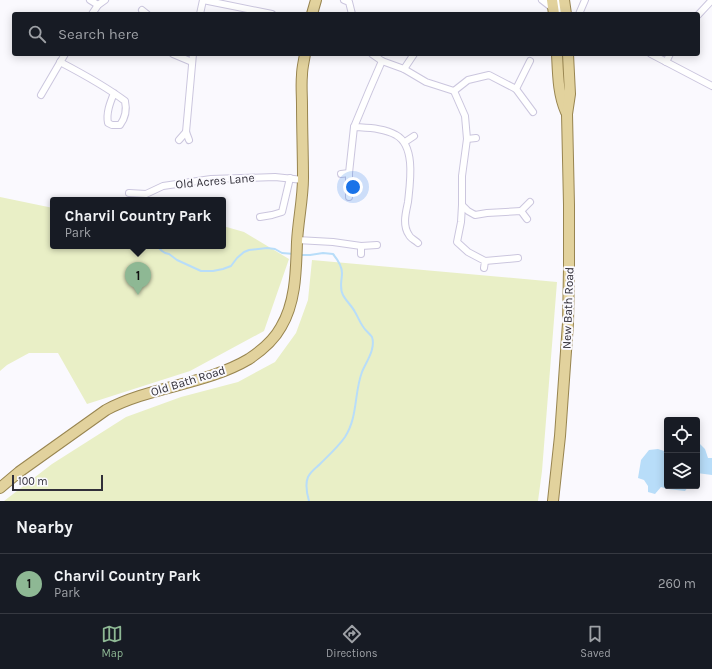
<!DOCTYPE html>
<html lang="en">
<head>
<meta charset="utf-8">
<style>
	:root { --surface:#171b24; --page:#242831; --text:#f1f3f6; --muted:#9ea1a6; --line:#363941; --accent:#8eb894 }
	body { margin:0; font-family:Karla,sans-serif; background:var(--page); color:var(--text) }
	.controls { position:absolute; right:12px; bottom:12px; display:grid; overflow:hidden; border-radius:4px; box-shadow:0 2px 10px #0003 }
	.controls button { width:36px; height:36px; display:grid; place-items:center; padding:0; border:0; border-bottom:1px solid var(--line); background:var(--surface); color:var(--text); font:20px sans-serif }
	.scale { position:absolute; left:12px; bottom:10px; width:91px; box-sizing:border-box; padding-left:4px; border:2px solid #312f39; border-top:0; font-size:11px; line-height:14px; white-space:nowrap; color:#312f39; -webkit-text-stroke:3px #faf9fe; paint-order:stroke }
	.you { position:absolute; left:353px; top:187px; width:14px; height:14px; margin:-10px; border:3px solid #fff; border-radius:50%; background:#1a73e8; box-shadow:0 0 0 6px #1a73e833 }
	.badge { display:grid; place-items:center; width:26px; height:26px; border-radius:50%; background:var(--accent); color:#111; font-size:13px; font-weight:700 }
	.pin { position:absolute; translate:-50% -33px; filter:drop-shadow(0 1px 2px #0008) }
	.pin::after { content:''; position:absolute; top:21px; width:14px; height:12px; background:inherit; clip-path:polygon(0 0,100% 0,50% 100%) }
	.popup { position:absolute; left:50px; top:197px; width:176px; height:52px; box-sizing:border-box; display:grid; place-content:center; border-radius:4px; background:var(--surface); filter:drop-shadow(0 1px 3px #0005); font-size:13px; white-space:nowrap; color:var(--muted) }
	.popup b { font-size:15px; color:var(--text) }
	.popup::after { content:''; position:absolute; left:50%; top:100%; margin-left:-8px; border:8px solid transparent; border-top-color:var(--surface) }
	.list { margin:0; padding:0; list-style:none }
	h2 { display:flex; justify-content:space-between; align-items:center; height:52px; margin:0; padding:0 16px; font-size:17px }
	h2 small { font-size:13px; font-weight:400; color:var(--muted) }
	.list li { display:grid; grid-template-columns:26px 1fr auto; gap:12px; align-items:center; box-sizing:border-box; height:60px; padding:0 16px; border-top:1px solid var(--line) }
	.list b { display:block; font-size:15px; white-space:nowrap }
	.list p { margin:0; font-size:13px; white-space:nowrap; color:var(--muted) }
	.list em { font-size:13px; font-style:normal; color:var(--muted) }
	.icon { flex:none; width:22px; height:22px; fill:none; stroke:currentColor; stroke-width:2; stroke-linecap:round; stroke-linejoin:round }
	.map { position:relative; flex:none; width:712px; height:501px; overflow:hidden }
	.search { position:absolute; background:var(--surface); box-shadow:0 2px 10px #0003; left:12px; right:12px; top:12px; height:44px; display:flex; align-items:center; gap:10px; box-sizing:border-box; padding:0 14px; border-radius:4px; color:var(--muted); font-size:15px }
	.sheet { height:112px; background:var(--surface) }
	nav { display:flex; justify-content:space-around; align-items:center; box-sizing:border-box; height:56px; border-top:1px solid var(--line); background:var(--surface); font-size:11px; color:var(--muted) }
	nav a { display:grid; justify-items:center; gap:2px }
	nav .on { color:var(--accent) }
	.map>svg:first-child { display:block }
	.green { fill:#e9efc6 }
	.water { fill:#b8ddf9 }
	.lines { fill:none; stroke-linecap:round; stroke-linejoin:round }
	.stream { stroke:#b8ddf9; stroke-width:2 }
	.minor-casing { stroke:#cbc6de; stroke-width:8 }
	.primary-casing { stroke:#988550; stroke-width:12 }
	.minor { stroke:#fff; stroke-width:6 }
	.primary { stroke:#e2d29d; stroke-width:10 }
	.labels { text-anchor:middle; stroke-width:4; stroke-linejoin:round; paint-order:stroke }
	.street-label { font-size:12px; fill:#312f39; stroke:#faf9fe }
</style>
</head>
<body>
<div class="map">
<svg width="712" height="501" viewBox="0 0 712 501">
	<rect width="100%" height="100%" fill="#faf9fe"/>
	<g class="green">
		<path d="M0,197L53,208V246H223V226L244,232L289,259L264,331L190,371L87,404L58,353H29L7,365L0,371Z"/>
		<path d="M312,260L557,282L542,471L538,501H4L52,464L126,417L181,397L238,382L275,362L296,333L308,300Z"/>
	</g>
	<g class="water">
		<path d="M698,442L705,449L708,458H712V475L697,473L698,457L697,443Z"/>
		<path d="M658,449L667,452V486H689L685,491L668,489L661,487L655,494L648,492V486L644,480L638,478L641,460L649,450Z"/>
	</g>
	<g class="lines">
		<g class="stream">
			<path d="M125,246H127"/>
			<path d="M155,246L159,248L162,251L165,253L169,254L177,260L201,271H213L223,269L231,266L237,258L244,252L249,250L267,248L275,249L282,253L294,254"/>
			<path d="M301,255H310L323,253L333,254C338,260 342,266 342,273C342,280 339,288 343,295C346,301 352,306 355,312C358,317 360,323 364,328C366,331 370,334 372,337C376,349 366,362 362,372C354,393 358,417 345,437C338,447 329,455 320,464C316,468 311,471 308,477C305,484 307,494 309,501"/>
		</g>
		<g class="minor-casing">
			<g id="minor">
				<path d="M90,0L98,5"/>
				<path d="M203,0L272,14"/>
				<path d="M344,0L349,2L352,14"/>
				<path d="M542,0L560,14"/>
				<path d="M557,0L559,6L564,14"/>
				<path d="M142,10L147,14"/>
				<path d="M92,14L98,5L105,0"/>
				<path d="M200,14L203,0"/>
				<path d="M579,14L585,0"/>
				<path d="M698,15L712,0"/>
				<path d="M173,54L192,62"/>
				<path d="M372,54L382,61L404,69L426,82L454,91L468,80L489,75L516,89L533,112"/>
				<path d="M651,54L712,86"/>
				<path d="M60,62C83,74 105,86 125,101C127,110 126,117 120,125H112L108,123C106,113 110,103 114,93"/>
				<path d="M666,62L670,54"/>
				<path d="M404,69L414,54"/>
				<path d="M516,89L530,61"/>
				<path d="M454,91L465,116L467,139L462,176V205"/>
				<path d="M41,95L65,54"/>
				<path d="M354,127C368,128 384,128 396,135C416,146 410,183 408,202C406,212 402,225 409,235C410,238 415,240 418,243"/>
				<path d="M467,139L476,138"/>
				<path d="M179,140L186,132"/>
				<path d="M189,140L186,132L193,54"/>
				<path d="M405,142L414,136"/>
				<path d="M341,174L349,173"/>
				<path d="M129,193L146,194L163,186L211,179L275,177L303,180"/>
				<path d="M349,197V173L354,127L369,91L382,61"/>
				<path d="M521,211L530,202"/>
				<path d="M260,217L272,215L282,212L290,178"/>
				<path d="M297,240L333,242L361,246L377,245"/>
				<path d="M361,246V254"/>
				<path d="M485,261L518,258"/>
				<path d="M484,268L485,261L468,252L457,242L461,222L462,205L468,211L475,215L487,213L521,211L527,219"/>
			</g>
		</g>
		<g class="primary-casing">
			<g id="primary">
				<path d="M552,0L554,14"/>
				<path d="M564,0L566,14"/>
				<path d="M312,14L316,0"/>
				<path d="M557,54C558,74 558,94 566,112"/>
				<path d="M0,488L19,472L106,410C151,386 205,385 249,359C261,351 274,340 281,327C296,302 296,270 297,242C298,221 303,199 303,178C303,154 302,130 302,105C302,95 301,85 302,75C302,68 304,61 305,54"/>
				<path d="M553,501L560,436L568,323L569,268V205L567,114L570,94L568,54"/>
			</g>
		</g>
		<use href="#minor" class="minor"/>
		<use href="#primary" class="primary"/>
	</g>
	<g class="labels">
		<g class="street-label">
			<text transform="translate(215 181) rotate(-5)" y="4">Old Acres Lane</text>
			<text transform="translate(568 308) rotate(-88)" y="4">New Bath Road</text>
			<text transform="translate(188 381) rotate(-17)" y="4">Old Bath Road</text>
		</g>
	</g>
</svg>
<div class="controls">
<button><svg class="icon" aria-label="locate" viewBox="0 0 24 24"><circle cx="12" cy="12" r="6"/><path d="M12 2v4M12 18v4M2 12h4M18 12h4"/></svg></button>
<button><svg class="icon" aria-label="layers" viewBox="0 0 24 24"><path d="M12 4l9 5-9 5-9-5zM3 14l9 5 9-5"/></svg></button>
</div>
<div class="scale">100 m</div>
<div class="you"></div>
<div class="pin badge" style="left:138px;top:295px">1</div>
<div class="popup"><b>Charvil Country Park</b>Park</div>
<div class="search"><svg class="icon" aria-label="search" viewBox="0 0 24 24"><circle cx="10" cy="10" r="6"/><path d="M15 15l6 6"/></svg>Search here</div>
</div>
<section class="sheet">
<h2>Nearby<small></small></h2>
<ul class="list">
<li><span class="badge">1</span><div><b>Charvil Country Park</b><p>Park</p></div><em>260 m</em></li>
</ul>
</section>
<nav>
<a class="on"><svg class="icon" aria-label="map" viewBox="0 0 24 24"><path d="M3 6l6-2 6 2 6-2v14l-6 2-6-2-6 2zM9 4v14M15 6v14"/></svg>Map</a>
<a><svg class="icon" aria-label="directions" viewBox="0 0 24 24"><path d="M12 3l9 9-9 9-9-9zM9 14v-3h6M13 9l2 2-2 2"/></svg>Directions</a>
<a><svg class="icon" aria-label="saved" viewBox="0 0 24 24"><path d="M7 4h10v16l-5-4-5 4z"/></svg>Saved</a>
</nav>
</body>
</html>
